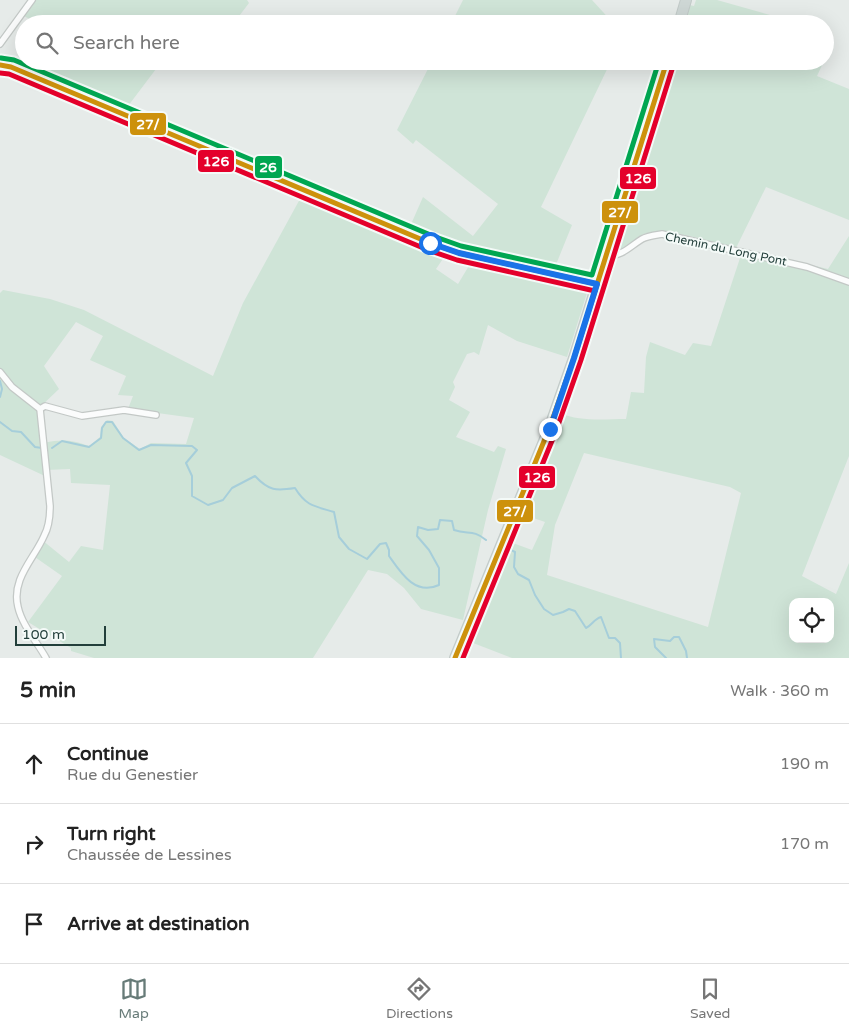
<!DOCTYPE html>
<html lang="en">
<head>
<meta charset="utf-8">
<style>
	:root { --surface:#fff; --page:#f6f6f6; --text:#222; --muted:#767676; --line:#e0e0e0; --accent:#677b78 }
	body { margin:0; font-family:"Varela Round",sans-serif; background:var(--page); color:var(--text) }
	.controls { position:absolute; right:15px; bottom:15px; display:grid; overflow:hidden; border-radius:10px; box-shadow:0 5px 20px #0002 }
	.controls button { width:45px; height:45px; display:grid; place-items:center; padding:0; border:0; border-bottom:1px solid var(--line); background:var(--surface); color:var(--text); font:25px sans-serif }
	.scale { position:absolute; left:15px; bottom:12px; width:91px; box-sizing:border-box; padding-left:5px; border:2px solid #233f3b; border-top:0; font-size:14px; line-height:18px; white-space:nowrap; color:#233f3b; -webkit-text-stroke:4px #f4faf8; paint-order:stroke }
	.stop { position:absolute; width:15px; height:15px; margin:-11px; border:4px solid #1a73e8; border-radius:50%; background:#fff }
	.stop.end { background:#1a73e8; border-color:#fff; box-shadow:0 1px 5px #0008 }
	.list { margin:0; padding:0; list-style:none }
	h2 { display:flex; justify-content:space-between; align-items:center; height:65px; margin:0; padding:0 20px; font-size:21px }
	h2 small { font-size:16px; font-weight:400; color:var(--muted) }
	.list li { display:grid; grid-template-columns:32px 1fr auto; gap:15px; align-items:center; box-sizing:border-box; height:80px; padding:0 20px; border-top:1px solid var(--line) }
	.list b { display:block; font-size:19px; white-space:nowrap }
	.list p { margin:0; font-size:16px; white-space:nowrap; color:var(--muted) }
	.list em { font-size:16px; font-style:normal; color:var(--muted) }
	.icon { flex:none; width:28px; height:28px; fill:none; stroke:currentColor; stroke-width:2; stroke-linecap:round; stroke-linejoin:round }
	.map { position:relative; flex:none; width:849px; height:658px; overflow:hidden }
	.search { position:absolute; background:var(--surface); box-shadow:0 5px 20px #0002; left:15px; right:15px; top:15px; height:55px; display:flex; align-items:center; gap:12px; box-sizing:border-box; padding:0 18px; border-radius:28px; color:var(--muted); font-size:19px }
	.sheet { height:305px; background:var(--surface) }
	nav { display:flex; justify-content:space-around; align-items:center; box-sizing:border-box; height:70px; border-top:1px solid var(--line); background:var(--surface); font-size:14px; color:var(--muted) }
	nav a { display:grid; justify-items:center; gap:2px }
	nav .on { color:var(--accent) }
	.map>svg:first-child { display:block }
	.green { fill:#cfe4d7; fill-rule:evenodd }
	.lines { fill:none; stroke-linecap:round; stroke-linejoin:round }
	.stream { stroke:#a6ceda; stroke-width:2 }
	.street-casing { stroke:#c3c8c6; stroke-width:8 }
	.secondary-casing { stroke:#c1c9c6; stroke-width:11 }
	.primary-casing { stroke:#c2cac8; stroke-width:12 }
	.street { stroke:#fbfcfc; stroke-width:5.5 }
	.secondary { stroke:#fbfcfc; stroke-width:9 }
	.primary { stroke:#ced7d5; stroke-width:10 }
	.bus-1-casing { stroke:#f4faf8; stroke-width:9 }
	.bus-2-casing { stroke:#f4faf8; stroke-width:9 }
	.bus-3-casing { stroke:#f4faf8; stroke-width:9 }
	.bus-1 { stroke:#cd910c; stroke-width:5 }
	.bus-2 { stroke:#e4002b; stroke-width:5 }
	.bus-3 { stroke:#00a651; stroke-width:5 }
	.route { stroke:#1a73e8; stroke-width:6 }
	.labels { text-anchor:middle; stroke-width:4; stroke-linejoin:round; paint-order:stroke }
	.street-label { font-size:12px; fill:#233f3b; stroke:#f4faf8 }
	.line-badge { stroke:#f4faf8; stroke-width:2 }
	.badge-label { font-size:14px; text-anchor:middle; font-weight:bold; fill:#fff }
</style>
</head>
<body>
<div class="map">
<svg width="849" height="658" viewBox="0 0 849 658">
	<rect width="100%" height="100%" fill="#e6ebe9"/>
	<g class="green">
		<path d="M30,0H247L249,3L233,24H39L24,16L29,9Z"/>
		<path d="M463,0H592L614,24H451Z"/>
		<path d="M696,0H717L802,24H683L689,5L694,6Z"/>
		<path d="M49,61H162L125,110L56,79L41,75Z"/>
		<path d="M432,61H611L541,207L572,225L553,272L591,280L567,357L517,341L488,325L479,355L474,352L467,354L453,382L455,387L449,400L470,412L456,437L494,452L498,446L506,449L488,510L463,620L421,609L404,588L387,574L368,570L313,658H94L71,651V648L28,622L62,576L32,555L42,540L69,562L81,546L103,550L110,485L71,483L70,469L46,470L47,477L0,455V293L3,290L50,299L84,310L213,376L243,303L306,188L408,231L423,197L473,236L498,204L416,140L413,144L397,130ZM451,247L476,254L458,284L436,269ZM76,322L103,336L90,360L126,376L118,395L133,396L128,409L194,418L186,444L151,443L140,449L124,438L113,421L107,420L101,427L100,437L89,446C71,440 63,439 44,443L37,410L59,389L44,366Z"/>
		<path d="M657,61H662L605,239H602Z"/>
		<path d="M671,61H824L817,76L849,89V220L766,187L736,248C712,242 668,227 644,234C635,237 629,248 618,251L612,247Z"/>
		<path d="M849,236V456L802,576L836,594L849,563V658H512L468,641L507,541L532,550L545,522L519,513L560,413C580,422 605,419 626,419L631,392L644,393L646,357L650,342L685,355L693,343L711,346L743,249L828,269ZM584,453L730,487L741,493L708,627L547,575L555,525ZM793,602H830V639H793Z"/>
	</g>
	<g class="lines">
		<g class="stream">
			<path d="M0,381L2,389L0,397"/>
			<path d="M0,422L12,431L21,432L35,447L42,448"/>
			<path d="M52,448L62,441L89,447L101,438L102,428L106,422H112L123,438L139,450L151,445L192,446L197,450L186,463L192,476V496L208,505L223,500L232,488L255,476C269,491 276,491 295,488C306,506 314,506 334,512L339,537L349,549L367,559L380,544L386,543L389,550V556C401,573 415,596 439,585V568L429,550L417,536L418,527L428,530L438,529L440,520L452,521L454,530C468,535 473,529 486,540"/>
			<path d="M507,548L515,552L514,567L518,574L529,580L535,595L544,609L553,615L563,612L569,609L575,611L586,628C592,625 594,619 601,617L609,638H615L620,643L621,658"/>
			<path d="M666,658L655,647L654,639L670,641L674,637H679L686,651L687,658"/>
		</g>
		<g class="street-casing">
			<g id="street">
				<path d="M0,44L32,0"/>
				<path d="M606,256C623,256 629,247 642,239C647,236 656,235 662,234L807,267L849,282"/>
				<path d="M0,372L12,387L40,409L50,506C50,516 49,527 44,536C34,559 11,579 18,607C22,625 37,642 46,658"/>
				<path d="M40,409L45,406L82,416L124,410L156,415"/>
			</g>
		</g>
		<g class="secondary-casing">
			<path id="secondary" d="M0,65L11,67L430,243L459,253L597,284"/>
		</g>
		<g class="primary-casing">
			<g id="primary">
				<path d="M679,24L686,0"/>
				<path d="M455,658L549,429L574,358L667,61"/>
			</g>
		</g>
		<use href="#street" class="street"/>
		<use href="#secondary" class="secondary"/>
		<use href="#primary" class="primary"/>
		<g class="bus-1-casing">
			<g id="bus-1">
				<path d="M0,65L11,67L430,243L459,253L597,284"/>
				<path d="M455,658L549,429L574,358L667,61"/>
			</g>
		</g>
		<g class="bus-2-casing">
			<g id="bus-2">
				<path d="M0,73L9,74L428,250L457,260L595,291"/>
				<path d="M463,658L556,431L581,360L674,63"/>
			</g>
		</g>
		<g class="bus-3-casing">
			<path id="bus-3" d="M1,58L14,60L433,236L461,246L592,275L659,61"/>
		</g>
		<use href="#bus-1" class="bus-1"/>
		<use href="#bus-2" class="bus-2"/>
		<use href="#bus-3" class="bus-3"/>
	</g>
	<g class="lines">
		<path class="route" d="M430,243L459,253L597,284L574,358L550,429"/>
	</g>
	<g class="labels">
		<g class="street-label">
			<text transform="translate(726 249) rotate(12)" y="4">Chemin du Long Pont</text>
		</g>
	</g>
	<g class="line-badge">
		<rect x="129" y="112" width="38" height="24" rx="5" fill="#cd910c"/>
		<rect x="197" y="149" width="38" height="24" rx="5" fill="#e4002b"/>
		<rect x="254" y="155" width="29" height="24" rx="5" fill="#00a651"/>
		<rect x="619" y="166" width="38" height="24" rx="5" fill="#e4002b"/>
		<rect x="601" y="200" width="38" height="24" rx="5" fill="#cd910c"/>
		<rect x="518" y="465" width="38" height="24" rx="5" fill="#e4002b"/>
		<rect x="496" y="499" width="38" height="24" rx="5" fill="#cd910c"/>
	</g>
	<g class="badge-label">
		<text x="148" y="129">27/</text>
		<text x="216" y="166">126</text>
		<text x="268" y="172">26</text>
		<text x="638" y="183">126</text>
		<text x="620" y="217">27/</text>
		<text x="537" y="482">126</text>
		<text x="515" y="516">27/</text>
	</g>
</svg>
<div class="controls">
<button><svg class="icon" aria-label="locate" viewBox="0 0 24 24"><circle cx="12" cy="12" r="6"/><path d="M12 2v4M12 18v4M2 12h4M18 12h4"/></svg></button>
</div>
<div class="scale">100 m</div>
<div class="stop" style="left:430px;top:243px"></div>
<div class="stop end" style="left:550px;top:429px"></div>
<div class="search"><svg class="icon" aria-label="search" viewBox="0 0 24 24"><circle cx="10" cy="10" r="6"/><path d="M15 15l6 6"/></svg>Search here</div>
</div>
<section class="sheet">
<h2>5 min<small>Walk · 360 m</small></h2>
<ul class="list">
<li><svg class="icon" aria-label="ahead" viewBox="0 0 24 24"><path d="M12 20V5M6 11l6-6 6 6"/></svg><div><b>Continue</b><p>Rue du Genestier</p></div><em>190 m</em></li>
<li><svg class="icon" aria-label="right" viewBox="0 0 24 24"><path d="M7 20v-9h11M14 6l5 5-5 5"/></svg><div><b>Turn right</b><p>Chaussée de Lessines</p></div><em>170 m</em></li>
<li><svg class="icon" aria-label="arrive" viewBox="0 0 24 24"><path d="M6 21V4h12l-3 4 3 4H6"/></svg><div><b>Arrive at destination</b></div></li>
</ul>
</section>
<nav>
<a class="on"><svg class="icon" aria-label="map" viewBox="0 0 24 24"><path d="M3 6l6-2 6 2 6-2v14l-6 2-6-2-6 2zM9 4v14M15 6v14"/></svg>Map</a>
<a><svg class="icon" aria-label="directions" viewBox="0 0 24 24"><path d="M12 3l9 9-9 9-9-9zM9 14v-3h6M13 9l2 2-2 2"/></svg>Directions</a>
<a><svg class="icon" aria-label="saved" viewBox="0 0 24 24"><path d="M7 4h10v16l-5-4-5 4z"/></svg>Saved</a>
</nav>
</body>
</html>
